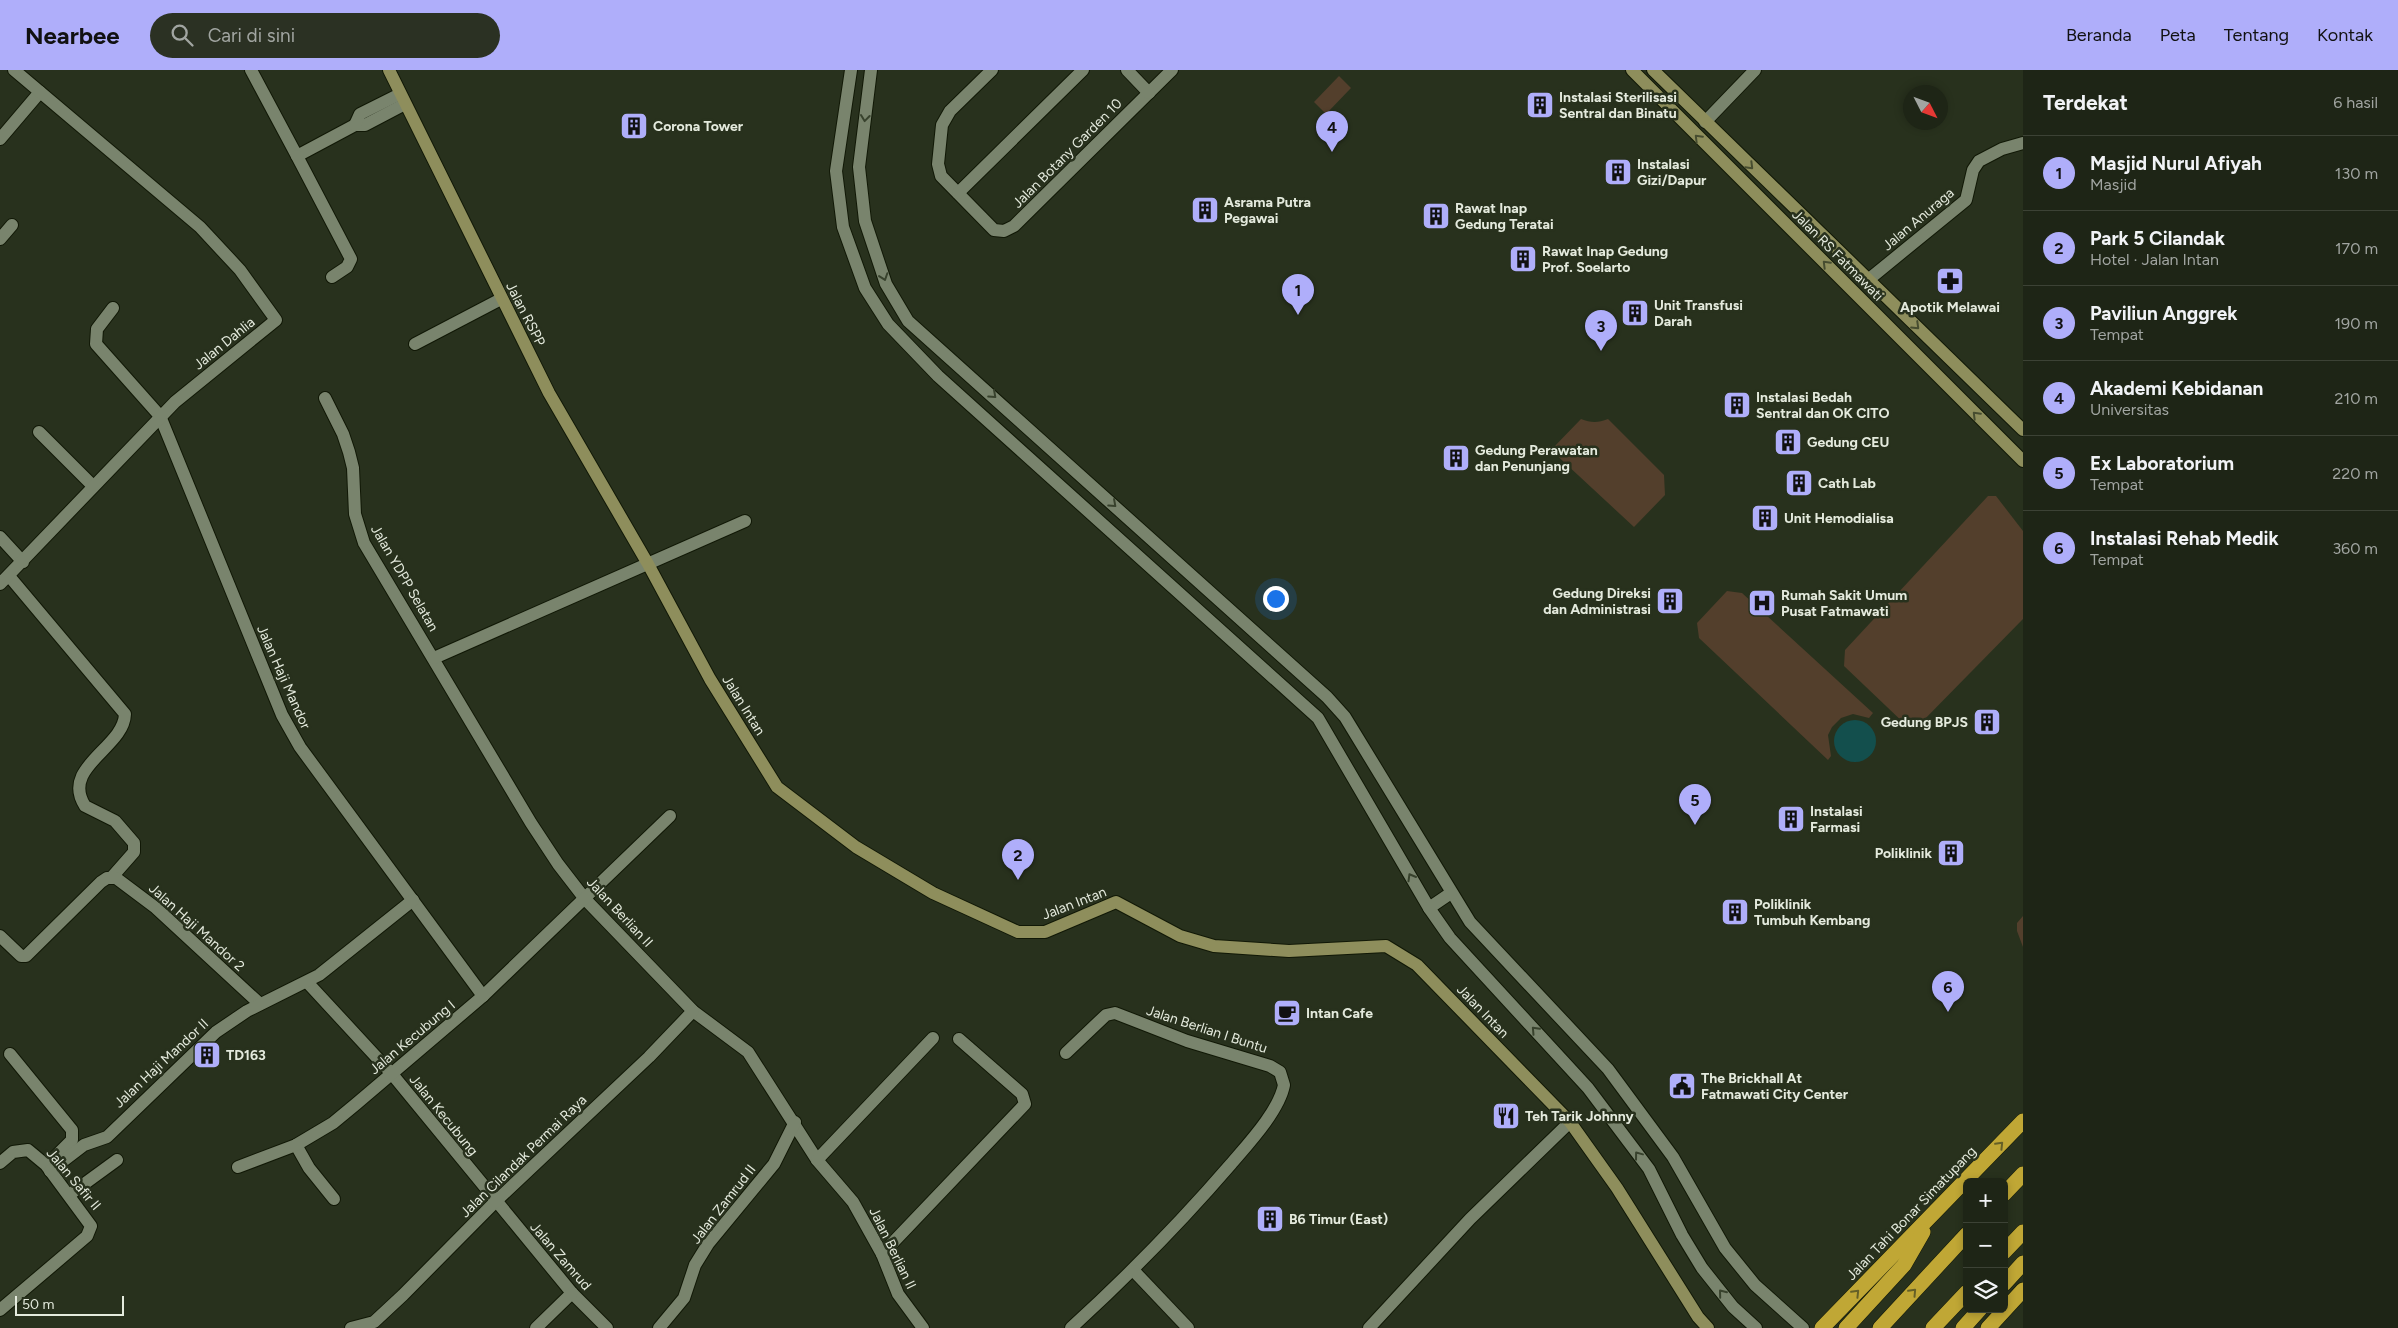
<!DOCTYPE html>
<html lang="id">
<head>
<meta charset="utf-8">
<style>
	:root { --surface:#1e2516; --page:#2b3123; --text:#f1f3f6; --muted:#a1a5a1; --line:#3c4235; --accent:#afaefa }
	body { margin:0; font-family:Figtree,sans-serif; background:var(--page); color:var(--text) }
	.controls { position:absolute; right:15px; bottom:15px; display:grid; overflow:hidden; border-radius:8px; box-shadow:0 2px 8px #0003 }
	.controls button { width:45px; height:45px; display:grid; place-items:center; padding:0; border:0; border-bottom:1px solid var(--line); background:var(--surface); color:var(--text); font:25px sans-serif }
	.compass { position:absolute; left:1903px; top:15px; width:45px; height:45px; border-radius:50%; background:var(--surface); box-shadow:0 2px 8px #0003; rotate:132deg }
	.scale { position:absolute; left:15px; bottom:12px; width:109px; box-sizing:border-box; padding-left:5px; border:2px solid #e4eadd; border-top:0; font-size:14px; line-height:18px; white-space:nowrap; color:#e4eadd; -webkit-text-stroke:4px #28311d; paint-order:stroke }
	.you { position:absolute; left:1275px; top:528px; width:18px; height:18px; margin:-12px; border:4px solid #fff; border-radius:50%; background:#1a73e8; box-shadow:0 0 0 8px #1a73e833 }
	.badge { display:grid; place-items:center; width:32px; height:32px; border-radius:50%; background:var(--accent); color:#111; font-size:16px; font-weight:700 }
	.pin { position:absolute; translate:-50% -41px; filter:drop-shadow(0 1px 2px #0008) }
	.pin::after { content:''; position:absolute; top:26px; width:18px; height:15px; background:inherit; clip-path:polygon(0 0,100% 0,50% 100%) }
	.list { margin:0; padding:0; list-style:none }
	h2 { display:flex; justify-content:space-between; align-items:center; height:65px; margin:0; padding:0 20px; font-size:21px }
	h2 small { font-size:16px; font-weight:400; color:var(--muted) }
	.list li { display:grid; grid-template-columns:32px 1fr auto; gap:15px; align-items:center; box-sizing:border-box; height:75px; padding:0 20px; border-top:1px solid var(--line) }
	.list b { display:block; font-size:19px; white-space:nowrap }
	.list p { margin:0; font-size:16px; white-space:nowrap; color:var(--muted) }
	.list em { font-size:16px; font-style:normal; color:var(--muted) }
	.icon { flex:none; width:28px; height:28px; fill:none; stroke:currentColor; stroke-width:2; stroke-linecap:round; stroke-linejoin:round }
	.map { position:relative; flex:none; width:2023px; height:1258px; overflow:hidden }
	header { display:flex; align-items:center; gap:30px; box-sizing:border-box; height:70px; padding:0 25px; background:var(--accent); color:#111 }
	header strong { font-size:24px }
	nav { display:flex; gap:28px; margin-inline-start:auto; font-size:18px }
	.search { width:350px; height:45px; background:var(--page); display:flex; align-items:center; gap:12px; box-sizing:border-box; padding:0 18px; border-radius:28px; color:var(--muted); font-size:19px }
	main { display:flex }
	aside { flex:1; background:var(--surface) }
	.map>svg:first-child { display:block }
	.green { fill:#533f2c }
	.water { fill:#134f4d }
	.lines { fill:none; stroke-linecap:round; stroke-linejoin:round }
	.street-casing { stroke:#111806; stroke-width:14 }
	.secondary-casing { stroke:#111806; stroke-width:14 }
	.highway-casing { stroke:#111806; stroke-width:16 }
	.street { stroke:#79846d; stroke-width:12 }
	.secondary { stroke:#8e8e5c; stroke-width:12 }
	.highway { stroke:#c0a735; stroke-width:15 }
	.oneway { stroke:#38422d }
	.oneway2 { stroke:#474d30 }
	.oneway3 { stroke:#656027 }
	.labels { text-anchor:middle; stroke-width:5; stroke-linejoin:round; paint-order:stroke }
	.poi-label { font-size:14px; font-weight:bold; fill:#e4eadd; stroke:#28311d; text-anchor:start }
	.street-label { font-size:14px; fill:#e4eadd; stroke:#28311d }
</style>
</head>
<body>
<header>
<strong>Nearbee</strong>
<div class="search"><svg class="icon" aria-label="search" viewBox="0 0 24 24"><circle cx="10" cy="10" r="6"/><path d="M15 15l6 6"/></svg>Cari di sini</div>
<nav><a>Beranda</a><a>Peta</a><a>Tentang</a><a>Kontak</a></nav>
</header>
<main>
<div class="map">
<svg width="2023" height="1258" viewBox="0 0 2023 1258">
	<rect width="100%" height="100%" fill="#28311d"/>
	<g class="green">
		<path d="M1339,6L1351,18L1326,44L1314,32Z"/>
		<path d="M1581,349C1591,353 1598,353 1608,349L1664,405L1665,425L1634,457L1551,380Z"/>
		<path d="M1988,426H1996L2023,461V549L1918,656H1907L1844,596L1845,580Z"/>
		<path d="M1727,521L1742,523L1873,643L1869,648L1853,644L1841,648L1832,657L1828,665L1831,686L1828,690L1699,568L1697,553Z"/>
		<path d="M2023,846V877L2017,861V853Z"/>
	</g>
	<circle class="water" cx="1855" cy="671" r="21"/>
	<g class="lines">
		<g class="street-casing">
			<g id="street">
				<path d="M251,0L297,86L355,55H365L405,34"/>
				<path d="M851,0L836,101L843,157L865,218L888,254L938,306L1318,648L1429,838L1450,868L1588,1018L1649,1099L1682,1165L1702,1198L1733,1237L1756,1258"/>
				<path d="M871,0L859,97L865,151L886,214L908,251L1327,627L1345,647L1470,852L1608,999L1673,1087L1725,1178L1755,1215L1803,1258"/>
				<path d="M992,0L950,41L942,55L938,94L941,106L994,160L1004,161L1014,156L1172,0"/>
				<path d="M1127,0L1149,23"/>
				<path d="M1705,52L1755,0"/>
				<path d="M355,55L360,44L400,24"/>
				<path d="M0,69L40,22"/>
				<path d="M297,86L351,189L347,197L332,207"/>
				<path d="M958,123L1083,0"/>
				<path d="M0,169L12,155"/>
				<path d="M1868,210L1966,130L1973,100L1979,91L2002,79L2023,73"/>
				<path d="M113,238L97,259L96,274L160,346L282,645L300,677L483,926"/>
				<path d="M415,274L501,229"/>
				<path d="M325,328L343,364L349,382L353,398L355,444L364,473L531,753L558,794L585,829L693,941L748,982L817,1090L853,1132L882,1184L898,1224L923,1258"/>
				<path d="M39,362L93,416"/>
				<path d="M0,467L23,492"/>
				<path d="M9,506L125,644C124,678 60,697 85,736L115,751L134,773V782L112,807"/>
				<path d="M0,514L175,332L276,250L240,200L200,157L14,0"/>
				<path d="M434,588L745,451"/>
				<path d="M1429,838L1451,823"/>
				<path d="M0,866L21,886H26L101,812L107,808H116L156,838L260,934"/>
				<path d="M307,912L392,1004L572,1223L607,1258"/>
				<path d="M1066,983L1106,945L1115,943L1187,971L1270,996L1280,1002L1284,1015C1279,1041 1248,1074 1231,1094C1181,1152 1128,1206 1071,1258"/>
				<path d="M10,984L72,1060V1070L48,1094"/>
				<path d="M296,1075L309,1098L334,1129"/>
				<path d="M817,1090L933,968"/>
				<path d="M0,1093L13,1082L28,1080L46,1095L91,1156L87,1166L0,1240"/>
				<path d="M238,1097L296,1075L333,1053L356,1034L483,926L670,746"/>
				<path d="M50,1101L84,1075L107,1067L216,962L247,941L319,905L413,830"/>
				<path d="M69,1125L117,1090"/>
				<path d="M882,1184L1025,1034L1022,1024L959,969"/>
				<path d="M1134,1201L1188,1258"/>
				<path d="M351,1258L374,1252L403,1225L495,1132L649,987L693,941"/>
				<path d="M536,1258L572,1223"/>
				<path d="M659,1258L684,1228L695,1195L708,1174L774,1094L795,1052"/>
				<path d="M1369,1258L1470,1149L1570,1052"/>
			</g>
		</g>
		<g class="secondary-casing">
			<g id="secondary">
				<path d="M389,0L549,323L648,494L710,609L777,717L856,777L933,823L1018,862H1045L1116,832L1180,866L1214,876L1289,881L1386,876L1417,895L1570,1052L1617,1118L1698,1247L1708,1258"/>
				<path d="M1632,0L2023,391"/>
				<path d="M1653,0L2023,360"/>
			</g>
		</g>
		<g class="highway-casing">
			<g id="highway">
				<path d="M2004,1124L2023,1104"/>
				<path d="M2004,1182L2023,1162"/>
				<path d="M2004,1214L2023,1193"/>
				<path d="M1822,1258L2023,1051"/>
				<path d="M1846,1258L1904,1195L1923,1162"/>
				<path d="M1880,1258L1967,1164"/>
				<path d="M1933,1258L1967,1222"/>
				<path d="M1963,1258L1980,1239"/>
				<path d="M1988,1258L2023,1220"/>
			</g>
		</g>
		<use href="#street" class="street"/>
		<use href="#secondary" class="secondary"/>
		<use href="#highway" class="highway"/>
	</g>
	<defs><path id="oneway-chevron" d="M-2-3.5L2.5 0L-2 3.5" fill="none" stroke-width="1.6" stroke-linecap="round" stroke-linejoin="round" transform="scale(1.25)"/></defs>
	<g class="oneway">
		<use href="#oneway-chevron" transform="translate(865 48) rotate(97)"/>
		<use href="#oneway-chevron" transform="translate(884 207) rotate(71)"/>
		<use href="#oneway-chevron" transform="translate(993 325) rotate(42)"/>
		<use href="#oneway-chevron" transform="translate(1113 434) rotate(42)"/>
		<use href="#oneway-chevron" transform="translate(1411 807) rotate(-120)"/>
		<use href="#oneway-chevron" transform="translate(1535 960) rotate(-133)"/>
		<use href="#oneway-chevron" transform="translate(1638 1085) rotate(-127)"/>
		<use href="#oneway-chevron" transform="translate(1722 1223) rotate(-129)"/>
	</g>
	<g class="oneway2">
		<use href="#oneway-chevron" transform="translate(1698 68) rotate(-135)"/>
		<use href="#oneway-chevron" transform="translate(1750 96) rotate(45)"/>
		<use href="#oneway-chevron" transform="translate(1826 194) rotate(-135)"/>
		<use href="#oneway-chevron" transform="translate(1916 256) rotate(44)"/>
		<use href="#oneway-chevron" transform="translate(1976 345) rotate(-135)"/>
	</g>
	<g class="oneway3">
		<use href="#oneway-chevron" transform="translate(2000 1075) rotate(-46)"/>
		<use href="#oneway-chevron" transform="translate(1913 1222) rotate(-47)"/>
		<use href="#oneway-chevron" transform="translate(1856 1223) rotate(-46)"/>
	</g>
	<defs>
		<g id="building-square" transform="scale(1.4375)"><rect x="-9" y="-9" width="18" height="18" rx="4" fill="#afaefa" stroke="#28311d"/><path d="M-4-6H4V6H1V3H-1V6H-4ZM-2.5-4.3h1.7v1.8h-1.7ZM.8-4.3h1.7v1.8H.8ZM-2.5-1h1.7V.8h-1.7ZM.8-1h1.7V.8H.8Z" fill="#111"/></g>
		<g id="pharmacy-square" transform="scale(1.4375)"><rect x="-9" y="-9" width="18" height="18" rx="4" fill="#afaefa" stroke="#28311d"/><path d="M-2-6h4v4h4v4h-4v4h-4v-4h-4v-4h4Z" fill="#111"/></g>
		<g id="hospital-square" transform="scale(1.4375)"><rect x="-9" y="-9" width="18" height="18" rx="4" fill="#afaefa" stroke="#28311d"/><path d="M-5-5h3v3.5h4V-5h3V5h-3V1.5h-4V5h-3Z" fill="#111"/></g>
		<g id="cafe-square" transform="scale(1.4375)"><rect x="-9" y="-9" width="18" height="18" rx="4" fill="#afaefa" stroke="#28311d"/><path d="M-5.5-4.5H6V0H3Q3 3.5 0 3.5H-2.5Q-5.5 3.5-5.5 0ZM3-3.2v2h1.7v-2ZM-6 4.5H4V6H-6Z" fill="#111"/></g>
		<g id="civic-square" transform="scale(1.4375)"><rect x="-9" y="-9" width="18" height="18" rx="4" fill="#afaefa" stroke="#28311d"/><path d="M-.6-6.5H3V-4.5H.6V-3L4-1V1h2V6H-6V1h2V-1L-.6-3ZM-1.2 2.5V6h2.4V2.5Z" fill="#111"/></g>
		<g id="restaurant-square" transform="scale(1.4375)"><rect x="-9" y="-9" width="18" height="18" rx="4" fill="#afaefa" stroke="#28311d"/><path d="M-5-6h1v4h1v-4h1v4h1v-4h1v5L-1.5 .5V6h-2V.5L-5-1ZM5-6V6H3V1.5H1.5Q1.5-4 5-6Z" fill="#111"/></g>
	</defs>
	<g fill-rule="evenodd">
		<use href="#building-square" x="1540" y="35"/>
		<use href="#building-square" x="634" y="56"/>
		<use href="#building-square" x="1618" y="102"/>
		<use href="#building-square" x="1205" y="140"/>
		<use href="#building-square" x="1436" y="146"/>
		<use href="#building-square" x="1523" y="189"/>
		<use href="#pharmacy-square" x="1950" y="211"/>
		<use href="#building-square" x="1635" y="243"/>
		<use href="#building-square" x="1737" y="335"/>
		<use href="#building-square" x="1788" y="372"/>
		<use href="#building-square" x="1456" y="388"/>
		<use href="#building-square" x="1799" y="413"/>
		<use href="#building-square" x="1765" y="448"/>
		<use href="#building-square" x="1670" y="531"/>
		<use href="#hospital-square" x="1762" y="533"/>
		<use href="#building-square" x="1987" y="652"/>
		<use href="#building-square" x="1791" y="749"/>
		<use href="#building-square" x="1951" y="783"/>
		<use href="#building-square" x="1735" y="842"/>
		<use href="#cafe-square" x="1287" y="943"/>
		<use href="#building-square" x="207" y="985"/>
		<use href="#civic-square" x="1682" y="1016"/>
		<use href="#restaurant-square" x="1506" y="1046"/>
		<use href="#building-square" x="1270" y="1149"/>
	</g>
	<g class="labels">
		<g class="poi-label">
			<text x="1559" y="32">Instalasi Sterilisasi<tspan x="1559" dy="16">Sentral dan Binatu</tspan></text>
			<text x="653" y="61">Corona Tower</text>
			<text x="1637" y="99">Instalasi<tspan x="1637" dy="16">Gizi/Dapur</tspan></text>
			<text x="1224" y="137">Asrama Putra<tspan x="1224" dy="16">Pegawai</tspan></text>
			<text x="1455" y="143">Rawat Inap<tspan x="1455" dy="16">Gedung Teratai</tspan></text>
			<text x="1542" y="186">Rawat Inap Gedung<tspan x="1542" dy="16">Prof. Soelarto</tspan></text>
			<text x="1654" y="240">Unit Transfusi<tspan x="1654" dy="16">Darah</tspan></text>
			<text x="1950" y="242" text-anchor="middle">Apotik Melawai</text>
			<text x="1756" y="332">Instalasi Bedah<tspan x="1756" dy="16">Sentral dan OK CITO</tspan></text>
			<text x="1807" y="377">Gedung CEU</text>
			<text x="1475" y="385">Gedung Perawatan<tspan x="1475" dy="16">dan Penunjang</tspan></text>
			<text x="1818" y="418">Cath Lab</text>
			<text x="1784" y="453">Unit Hemodialisa</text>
			<text x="1651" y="528" text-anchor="end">Gedung Direksi<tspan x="1651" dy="16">dan Administrasi</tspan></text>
			<text x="1781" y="530">Rumah Sakit Umum<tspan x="1781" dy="16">Pusat Fatmawati</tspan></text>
			<text x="1968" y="657" text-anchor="end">Gedung BPJS</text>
			<text x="1810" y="746">Instalasi<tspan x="1810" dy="16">Farmasi</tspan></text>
			<text x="1932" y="788" text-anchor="end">Poliklinik</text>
			<text x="1754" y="839">Poliklinik<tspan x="1754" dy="16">Tumbuh Kembang</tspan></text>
			<text x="1306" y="948">Intan Cafe</text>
			<text x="226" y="990">TD163</text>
			<text x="1701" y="1013">The Brickhall At<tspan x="1701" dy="16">Fatmawati City Center</tspan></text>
			<text x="1525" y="1051">Teh Tarik Johnny</text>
			<text x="1289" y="1154">B6 Timur (East)</text>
		</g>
		<g class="street-label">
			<text transform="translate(1067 83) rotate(-45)" y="5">Jalan Botany Garden 10</text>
			<text transform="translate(1918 149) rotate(-40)" y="5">Jalan Anuraga</text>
			<text transform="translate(1838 185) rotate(45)" y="5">Jalan RS Fatmawati</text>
			<text transform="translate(526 244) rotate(63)" y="5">Jalan RSPP</text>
			<text transform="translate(224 273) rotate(-39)" y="5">Jalan Dahlia</text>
			<text transform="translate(405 508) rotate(60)" y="5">Jalan YDPP Selatan</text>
			<text transform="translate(284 607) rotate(66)" y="5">Jalan Haji Mandor</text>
			<text transform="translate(744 635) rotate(58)" y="5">Jalan Intan</text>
			<text transform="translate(1074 833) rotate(-21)" y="5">Jalan Intan</text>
			<text transform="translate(620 842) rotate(47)" y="5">Jalan Berlian II</text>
			<text transform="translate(197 857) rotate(42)" y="5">Jalan Haji Mandor 2</text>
			<text transform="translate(1483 941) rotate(46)" y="5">Jalan Intan</text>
			<text transform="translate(1207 959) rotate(18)" y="5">Jalan Berlian I Buntu</text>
			<text transform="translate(412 967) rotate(-40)" y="5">Jalan Kecubung I</text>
			<text transform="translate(161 993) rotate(-43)" y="5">Jalan Haji Mandor II</text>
			<text transform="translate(444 1045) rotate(51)" y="5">Jalan Kecubung</text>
			<text transform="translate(523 1086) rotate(-44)" y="5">Jalan Cilandak Permai Raya</text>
			<text transform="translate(74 1109) rotate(50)" y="5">Jalan Safir II</text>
			<text transform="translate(723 1134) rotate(-52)" y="5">Jalan Zamrud II</text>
			<text transform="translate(1911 1143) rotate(-46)" y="5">Jalan Tahi Bonar Simatupang</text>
			<text transform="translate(893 1178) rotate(64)" y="5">Jalan Berlian II</text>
			<text transform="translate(561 1186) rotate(49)" y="5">Jalan Zamrud</text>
		</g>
	</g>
</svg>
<div class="controls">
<button>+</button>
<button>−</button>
<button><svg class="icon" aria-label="layers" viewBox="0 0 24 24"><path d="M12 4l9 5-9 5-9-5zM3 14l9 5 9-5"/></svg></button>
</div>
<svg class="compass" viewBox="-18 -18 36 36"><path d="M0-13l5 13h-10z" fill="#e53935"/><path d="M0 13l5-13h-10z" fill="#a1a5a1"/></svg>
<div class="scale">50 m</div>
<div class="you"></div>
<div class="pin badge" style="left:1298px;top:245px">1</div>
<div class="pin badge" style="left:1018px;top:810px">2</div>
<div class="pin badge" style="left:1601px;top:281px">3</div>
<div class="pin badge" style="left:1332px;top:82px">4</div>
<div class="pin badge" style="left:1695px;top:755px">5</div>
<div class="pin badge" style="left:1948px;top:942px">6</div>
</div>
<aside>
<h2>Terdekat<small>6 hasil</small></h2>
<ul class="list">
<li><span class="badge">1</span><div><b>Masjid Nurul Afiyah</b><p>Masjid</p></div><em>130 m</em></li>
<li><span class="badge">2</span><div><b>Park 5 Cilandak</b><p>Hotel · Jalan Intan</p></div><em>170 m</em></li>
<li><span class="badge">3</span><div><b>Paviliun Anggrek</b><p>Tempat</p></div><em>190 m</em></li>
<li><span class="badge">4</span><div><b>Akademi Kebidanan</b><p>Universitas</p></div><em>210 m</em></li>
<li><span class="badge">5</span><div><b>Ex Laboratorium</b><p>Tempat</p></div><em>220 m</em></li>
<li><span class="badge">6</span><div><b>Instalasi Rehab Medik</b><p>Tempat</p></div><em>360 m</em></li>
</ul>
</aside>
</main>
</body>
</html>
